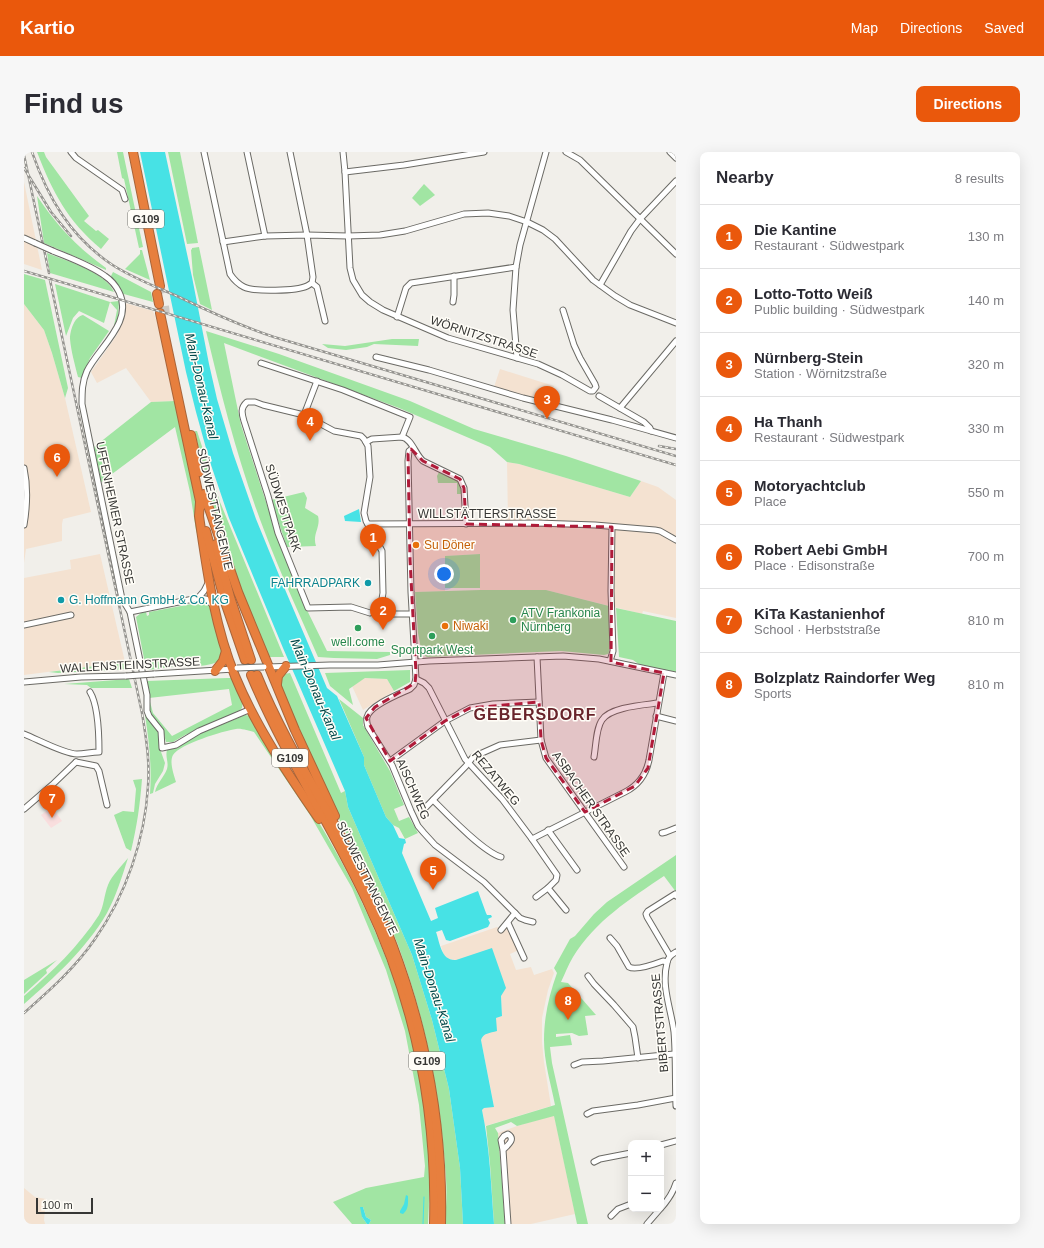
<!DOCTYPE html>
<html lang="en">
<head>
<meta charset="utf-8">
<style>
	:root { --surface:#fff; --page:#f7f7f7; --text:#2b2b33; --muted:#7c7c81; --line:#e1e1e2; --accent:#ea580c }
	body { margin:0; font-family:Helvetica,sans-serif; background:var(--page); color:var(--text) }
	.controls { position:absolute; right:12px; bottom:12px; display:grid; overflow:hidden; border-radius:8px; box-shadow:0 4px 16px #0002 }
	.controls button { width:36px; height:36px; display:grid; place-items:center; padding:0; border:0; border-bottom:1px solid var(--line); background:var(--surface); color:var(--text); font:20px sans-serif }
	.scale { position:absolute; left:12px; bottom:10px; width:57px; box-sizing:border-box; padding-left:4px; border:2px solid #363634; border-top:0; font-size:11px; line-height:14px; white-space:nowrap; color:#363634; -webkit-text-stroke:3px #fffdf7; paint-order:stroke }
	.you { position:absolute; left:420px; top:422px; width:14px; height:14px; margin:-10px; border:3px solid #fff; border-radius:50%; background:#1a73e8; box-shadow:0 0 0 6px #1a73e833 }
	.badge { display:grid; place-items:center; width:26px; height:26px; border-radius:50%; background:var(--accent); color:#fff; font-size:13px; font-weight:700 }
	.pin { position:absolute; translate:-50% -33px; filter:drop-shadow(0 1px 2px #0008) }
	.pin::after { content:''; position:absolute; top:21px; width:14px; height:12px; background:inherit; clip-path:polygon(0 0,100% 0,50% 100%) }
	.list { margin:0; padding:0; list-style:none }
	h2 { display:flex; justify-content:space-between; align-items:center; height:52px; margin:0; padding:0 16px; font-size:17px }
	h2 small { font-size:13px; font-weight:400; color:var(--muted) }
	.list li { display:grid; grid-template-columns:26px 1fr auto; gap:12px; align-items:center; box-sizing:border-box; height:64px; padding:0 16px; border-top:1px solid var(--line) }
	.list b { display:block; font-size:15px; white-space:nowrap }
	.list p { margin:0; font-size:13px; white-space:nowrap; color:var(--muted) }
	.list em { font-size:13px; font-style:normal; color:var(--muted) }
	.map { position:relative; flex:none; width:652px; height:1072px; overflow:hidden; border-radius:8px }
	header { display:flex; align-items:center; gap:24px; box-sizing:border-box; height:56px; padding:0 20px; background:var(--accent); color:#fff }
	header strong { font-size:19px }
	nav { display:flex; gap:22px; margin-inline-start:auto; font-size:14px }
	.intro { display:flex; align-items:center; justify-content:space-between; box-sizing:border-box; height:96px; padding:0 24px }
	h1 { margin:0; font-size:28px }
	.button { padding:10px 18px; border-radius:8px; background:var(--accent); color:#fff; font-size:14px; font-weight:700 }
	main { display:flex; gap:24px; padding:0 24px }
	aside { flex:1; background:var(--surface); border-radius:8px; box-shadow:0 4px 16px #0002 }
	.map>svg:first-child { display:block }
	.industrial { fill:#f4e2d1 }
	.education { fill:#f9dede }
	.green { fill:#a1e5a3; fill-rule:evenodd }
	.water { fill:#47e2e5 }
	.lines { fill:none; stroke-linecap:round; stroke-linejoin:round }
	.stream { stroke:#47e2e5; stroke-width:1 }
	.highway-tunnel { stroke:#cccac6; stroke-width:8; stroke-dasharray:8 4; stroke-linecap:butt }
	.minor-casing { stroke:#6b6a65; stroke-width:7 }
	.highway-casing { stroke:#a9653a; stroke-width:10 }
	.minor { stroke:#fff; stroke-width:5 }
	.highway { stroke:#e77f3e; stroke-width:8 }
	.rail-casing { stroke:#959490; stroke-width:2.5 }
	.rail { stroke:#fffdf7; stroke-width:1; stroke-dasharray:3; stroke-linecap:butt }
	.minor-bridge-casing { stroke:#6b6a65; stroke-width:7; stroke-linecap:butt }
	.minor-bridge { stroke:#fff; stroke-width:5 }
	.marked { fill:#af1b39; fill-opacity:0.2; stroke:#af1b39; stroke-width:3; stroke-dasharray:8 5; stroke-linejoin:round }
	.food-dot { fill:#e8710a; stroke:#fffdf7; stroke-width:1.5 }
	.culture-dot { fill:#0f9aa8; stroke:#fffdf7; stroke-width:1.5 }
	.leisure-dot { fill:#2e9e5b; stroke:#fffdf7; stroke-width:1.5 }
	.labels { text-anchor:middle; stroke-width:3; stroke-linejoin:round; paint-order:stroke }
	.shield { fill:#fffdf7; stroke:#72726e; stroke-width:1 }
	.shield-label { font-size:11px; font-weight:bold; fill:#363634 }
	.street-label { font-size:12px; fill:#363634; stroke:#fffdf7 }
	.food-label { font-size:12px; fill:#c56008; stroke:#fffdf7; text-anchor:start }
	.culture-label { font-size:12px; fill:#0d838f; stroke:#fffdf7; text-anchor:end }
	.leisure-label { font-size:12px; fill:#27864d; stroke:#fffdf7 }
	.water-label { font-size:13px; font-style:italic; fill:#004849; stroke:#fffdf7 }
	.district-label { font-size:16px; font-weight:bold; letter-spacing:1px; fill:#68232a; stroke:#fffdf7 }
</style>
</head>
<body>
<header>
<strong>Kartio</strong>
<nav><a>Map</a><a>Directions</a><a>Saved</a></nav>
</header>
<div class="intro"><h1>Find us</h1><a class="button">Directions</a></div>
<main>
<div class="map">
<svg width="652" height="1072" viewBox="0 0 652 1072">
	<rect width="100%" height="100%" fill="#f1efea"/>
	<g class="industrial">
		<path d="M0,30L18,118L0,112Z"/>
		<path d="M101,151L129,159L135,176L151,249L127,250L102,216L73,231L67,220L93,183L98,169Z"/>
		<path d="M0,152L20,178L28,201L41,246L67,360L39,367L38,372V389L2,397L0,411Z"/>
		<path d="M476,217L530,234L525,253L469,238Z"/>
		<path d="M483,310L495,312L606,345L617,329L634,335L652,348V466L619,459L618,462L522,438H456L455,402L421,404V439L391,440L389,369L484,367Z"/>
		<path d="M76,402L101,510L0,523V426L47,417L46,408Z"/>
		<path d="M341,526L363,527L370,539L339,558L328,534Z"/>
		<path d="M473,775L477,778L485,775L495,798L486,802L492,818L507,815L510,823L528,817L530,821L524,838L518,866V890L520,910L527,954L461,974L458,958L460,956L470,954L457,888L458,885L462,882L472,866L478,864L477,844L432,808L424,807L420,803L417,794Z"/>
		<path d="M530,963L551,1062L507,1072H481L478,1031L474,981L493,974Z"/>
		<path d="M0,1036L11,1045L22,1047L20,1068L21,1072H0Z"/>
	</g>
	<path class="education" d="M28,655L38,669L27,676L17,663Z"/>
	<g class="green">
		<path d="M13,0H20L22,5L65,64L60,69L72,79L74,78L85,87L77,97C43,68 29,41 13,0Z"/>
		<path d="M93,0H99L119,95L115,96L100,27L98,26Z"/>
		<path d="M144,0H156L174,91L163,92Z"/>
		<path d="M400,32L411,43L396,54L388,46Z"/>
		<path d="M13,44C33,74 53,95 82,116V118L20,91Z"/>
		<path d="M175,95L188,158L176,152L169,123L167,98L168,97V96Z"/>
		<path d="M116,98H118L126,128L101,117L116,102Z"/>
		<path d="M23,101C41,108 83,121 90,140L26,121Z"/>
		<path d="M89,120L127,140L129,150L96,141L93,133L87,124Z"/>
		<path d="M0,122L21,128L44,236L41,246L28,201L20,178L0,152Z"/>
		<path d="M31,132L86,150L95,149L94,165L89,179L93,158L86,150L80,171L55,159L49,166L42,184Z"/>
		<path d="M59,163L85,179L66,206L58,226L54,225C51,213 47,199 46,187C46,179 50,165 59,163Z"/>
		<path d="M182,179L255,202L386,249L450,277L542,304L617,329L606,345L495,312L483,310L466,295L375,256L200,191L217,273L254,387L281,454L303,499L366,500V503L353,507L310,506L294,505C276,463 256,421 240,378C215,313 198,246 182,179Z"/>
		<path d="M368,187H395L394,194L350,192L343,195L322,198L304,196L298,192L321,194Z"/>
		<path d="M151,249L170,342L181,411L172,378L166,340L151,275L76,331L70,295L127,250Z"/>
		<path d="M171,279H173L196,350L260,505H244L221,453L187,355Z"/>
		<path d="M415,320C429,326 437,326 439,342H433V331H414L413,324Z"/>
		<path d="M280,340L283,346L281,356L294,364C297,375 288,382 292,394L263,395L247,348Z"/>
		<path d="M456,402V436H421V404Z"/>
		<path d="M456,438H522L585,454V500L584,502L580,503L537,499L403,505L398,502L394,481L391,440Z"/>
		<path d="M178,450H183L186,456L198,502L195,509C182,516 165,514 150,514C141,515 131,519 122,517L112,465L117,461L122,460L123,464L125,463V460Z"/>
		<path d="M592,456L652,469V520L616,513L609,508L595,505Z"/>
		<path d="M101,510L103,517L34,521L25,520Z"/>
		<path d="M386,518V530L370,539L363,527L341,526L325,537L329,553L306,534L301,521Z"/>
		<path d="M266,521L317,641L321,639L324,655L388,803L408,868L425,937L436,1016L439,1072H421C422,1057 423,1042 422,1027C417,946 402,869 374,793C354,740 326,691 302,640C285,604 271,568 256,531V525L260,522Z"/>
		<path d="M203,526H207L210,528L219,548L218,556L215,559L161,583L149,590H142L139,578L127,563L126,559L123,529ZM205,537L208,553L148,584L129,561L125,546Z"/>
		<path d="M105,527L108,536H67L63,533L40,532Z"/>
		<path d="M315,547L339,566V573L366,619L380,653L370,657L375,669L385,665L394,681L381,687L375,676L369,673L362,665L340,613V605Z"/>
		<path d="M121,563H122L135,579L136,597L141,611L139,619L131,632L129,641L126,642C128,615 125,589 121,563Z"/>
		<path d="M221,563L228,564C258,612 290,659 317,709C349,769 376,833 391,900C394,912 395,924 397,936C404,981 407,1027 404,1072H345L347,1068L342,1065L339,1055L338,1065L343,1072H328L309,1050L342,1036L400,1025L401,1014L395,953L381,879L362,818L328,736L286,663L230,580C225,579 217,576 212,577C199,579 156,592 149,603C145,610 150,623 152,630L131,640C133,631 140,625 143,617C145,610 141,605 143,598L153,595L173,583Z"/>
		<path d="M118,627C116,653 113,674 107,699L102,696L90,663L99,659L110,660L112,637L109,628Z"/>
		<path d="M652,703V740L640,724C606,747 571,769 549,805C544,813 541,822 537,830L544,831L572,863L561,864L564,883L555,884L548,881L532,882V885L546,883L548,893L526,895L528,911L564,1072H553L530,964L493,974L487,970L471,976L474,981L478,1031L481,1072H470L466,1012L462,974L531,953C527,932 520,910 520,888C520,865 525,843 533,821L530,816L546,787L551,784L570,762L583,750ZM537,841H545L546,842H538L540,846H544L547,842L554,851H535L536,843Z"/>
		<path d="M104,706C98,725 92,744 83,761C62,797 31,825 0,852V844C28,820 55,794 75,763C80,754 80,743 84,733C88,723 97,715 104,706Z"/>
		<path d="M33,808L22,818L23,821L0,842V828Z"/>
	</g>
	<g class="water">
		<path d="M116,0H141L168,125L185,212L193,247L209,301L232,367L257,428L303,536L313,544L340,605V613L362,665L369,673L375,686L381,687L382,691L380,692L378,701L407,769L414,766L411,756L454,739L462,761L463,763H467L468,765L464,767L466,771L464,775L426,789L422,788L418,778L412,780C416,791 417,809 432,808L468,796L482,836L477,844L478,864L472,866L473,879C466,881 459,881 457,888L470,955L460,956L458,958C466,996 467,1034 470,1072H439L436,1016L425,937L408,868L388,803L324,655L321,639L259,496L205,366L185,307L172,260L162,220Z"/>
		<path d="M335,357L337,370L321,369L320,364Z"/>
		<path d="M382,1043L384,1044C384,1050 385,1057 379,1062L376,1061V1059L380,1052Z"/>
		<path d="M336,1055H339L342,1065L347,1068L345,1072H343L338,1065Z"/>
	</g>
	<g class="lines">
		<path class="stream" d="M399,1072L400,1045"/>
		<g class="highway-tunnel">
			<path d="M136,134L139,144"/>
			<path d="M141,154L142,163"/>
		</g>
		<g class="minor-casing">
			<g id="minor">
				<path d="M47,0L52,6L98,38L101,47"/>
				<path d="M180,0L206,122C210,128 214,132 220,135C230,140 273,139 283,134C285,133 286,132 288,131L289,125L283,83L266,0"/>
				<path d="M223,0L241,84"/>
				<path d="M319,0L321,20L326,116L329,128L338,143L346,150L359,158L424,186L514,212L538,223L566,239H569L572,235L571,232L556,206L550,193L539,158"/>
				<path d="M542,0L556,8L652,102"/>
				<path d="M646,0L652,6"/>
				<path d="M321,20L380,13L460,0"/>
				<path d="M0,86L11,91"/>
				<path d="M199,90L241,84L283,83L324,84L356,83L381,79L440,62L464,61L485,64L503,70L519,78L531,87L569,128L591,144L606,153L652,171"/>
				<path d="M29,99C46,106 66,113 81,124C87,128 92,134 95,140C110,170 75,195 63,219C58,230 58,240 58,252L98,447L106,460L123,543V559L125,564L137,579L138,596L152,593L175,579L227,557"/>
				<path d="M288,131L293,135L301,169"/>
				<path d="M576,133L607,79L616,67L652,29"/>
				<path d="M429,150L430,143V124"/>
				<path d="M373,165L382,136L387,131L492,115"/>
				<path d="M352,205L405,218L499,246L588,268L652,286"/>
				<path d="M493,206L489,158L492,115L496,93L522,0"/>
				<path d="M237,211L319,238L386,265L378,285"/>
				<path d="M575,244L620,270L626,276L627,279"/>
				<path d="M223,250H231L239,253L280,263L310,279L337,284L340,287L344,294L346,325L340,361L342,369L358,399L359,441L358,447L354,456L352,459L346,461L327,455L284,456L254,381L244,344L220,269C218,262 216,256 223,250Z"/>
				<path d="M596,256L652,189"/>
				<path d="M280,263L293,229"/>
				<path d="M342,290L348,287L378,285C388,287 391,302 399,309L436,327L440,336L442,372"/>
				<path d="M389,296L385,299L384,309L387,440L392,527L390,533L386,537C375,542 346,553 343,565C342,568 343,571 344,575L368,613L387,659L394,674L400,681L411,693L460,730L496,766L501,768L509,770"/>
				<path d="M0,316C4,335 3,355 0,373"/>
				<path d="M344,372L513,371L571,373L631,378L636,379L652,388"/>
				<path d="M174,446L180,439L185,429"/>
				<path d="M354,456L368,462H388"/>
				<path d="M106,460L174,446L182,447L189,453"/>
				<path d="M0,473L47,463"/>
				<path d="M513,505L517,588L522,606L600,715"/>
				<path d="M586,509L589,499L587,439L588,375"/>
				<path d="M243,515L306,513H354L405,509L539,504L575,507L652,523"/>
				<path d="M130,522L210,517"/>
				<path d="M392,527L400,531L405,536L441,607L478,647L508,687L533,723L532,728L524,736L542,758"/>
				<path d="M0,530L57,525L102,524"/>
				<path d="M632,564L652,569"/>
				<path d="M0,582C13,587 40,602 53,602C61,602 67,600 75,600C75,584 74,553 66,540"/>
				<path d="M570,605C572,594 572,576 578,568C586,555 620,553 634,551"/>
				<path d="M366,609L421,569L446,556L469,552L515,550"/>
				<path d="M52,610L72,614L75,619L83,653"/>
				<path d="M409,648C423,662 459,700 477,705"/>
				<path d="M402,655L442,614L449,605L476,593L517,588"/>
				<path d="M0,657L28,633L52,610"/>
				<path d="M524,678L553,718"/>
				<path d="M638,681L642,680L652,676"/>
				<path d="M508,687L601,640C615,633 622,623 625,608L640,521"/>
				<path d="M512,745L524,736"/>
				<path d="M484,771L500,806"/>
				<path d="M477,778L491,761"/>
				<path d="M586,786L593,794L605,815C612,819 631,812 639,809L643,810"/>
				<path d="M652,800C647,803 644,805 643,811C637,834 647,857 650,880C652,904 651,929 652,954"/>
				<path d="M646,804L623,765L622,762L624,759L651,742L652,744"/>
				<path d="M564,824L570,832L590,853L609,875L611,885L614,906"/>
				<path d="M550,913L558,910L579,909L650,902"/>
				<path d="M563,962L569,959L614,953L652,946"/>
				<path d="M637,993L652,989"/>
				<path d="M479,998C484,993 492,987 484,982L480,984L477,988L479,998L484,1072"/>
				<path d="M570,1010L576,1007L607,1001"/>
				<path d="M637,1056C644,1048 649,1041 652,1031"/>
				<path d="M587,1064L594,1057L607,1052"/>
				<path d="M623,1072L636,1057"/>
			</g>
		</g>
		<g class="highway-casing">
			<g id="highway">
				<path d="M109,0L136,134"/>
				<path d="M133,142L135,152"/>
				<path d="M136,161L177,354"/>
				<path d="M167,283L175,320"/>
				<path d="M180,342L214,440L271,578L311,664"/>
				<path d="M176,350L175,364C183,418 190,473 211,524C232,575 264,622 295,667"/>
				<path d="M182,379L200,447L221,508"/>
				<path d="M192,392L206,445L227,508"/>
				<path d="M191,519L199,509L202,499"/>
				<path d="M227,523C260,602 307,672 343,749C391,850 413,960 410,1072"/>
				<path d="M233,523C261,592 303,655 337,721C391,830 420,950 417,1072"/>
				<path d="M253,532L254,524L262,514"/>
			</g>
		</g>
		<use href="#minor" class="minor"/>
		<use href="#highway" class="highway"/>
		<g class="rail-casing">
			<g id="rail">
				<path d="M8,0C24,46 46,84 87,112C108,126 133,135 155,145C186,160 217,174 250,185L652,304"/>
				<path d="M0,3L25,121"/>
				<path d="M0,16L27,60L47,84"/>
				<path d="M0,119L652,313"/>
				<path d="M635,294L652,297"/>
				<path d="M0,861C26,838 52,815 71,787C102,743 121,687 124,634C126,610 122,585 118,561L26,128"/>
			</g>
		</g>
		<use href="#rail" class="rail"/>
		<g class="minor-bridge-casing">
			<g id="minor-bridge">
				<path d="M11,91L29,99"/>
				<path d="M213,516L240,515"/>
				<path d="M102,524L130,522"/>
			</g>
		</g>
		<use href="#minor-bridge" class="minor-bridge"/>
	</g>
	<path class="marked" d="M387,297L399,309L436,327L440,336L442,372L588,375L587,510L640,521L624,616L611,634L561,660L522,606L517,588L515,550L446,556L421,569L366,609L342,566L351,555L391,531L392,521L386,408L384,302Z"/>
	<g class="food-dot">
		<circle cx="392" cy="393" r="4"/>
		<circle cx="421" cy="474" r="4"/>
	</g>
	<g class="culture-dot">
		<circle cx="344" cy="431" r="4"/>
		<circle cx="37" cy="448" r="4"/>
	</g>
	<g class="leisure-dot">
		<circle cx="489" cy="468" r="4"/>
		<circle cx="334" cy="476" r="4"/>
		<circle cx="408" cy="484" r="4"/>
	</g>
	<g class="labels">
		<g class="shield">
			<rect x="104" y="58" width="36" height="18" rx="3"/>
			<rect x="248" y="597" width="36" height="18" rx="3"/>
			<rect x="385" y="900" width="36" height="18" rx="3"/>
		</g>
		<g class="shield-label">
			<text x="122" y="71">G109</text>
			<text x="266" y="610">G109</text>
			<text x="403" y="913">G109</text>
		</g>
		<g class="street-label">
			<text transform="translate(460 185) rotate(18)" y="4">WÖRNITZSTRASSE</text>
			<text transform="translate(259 356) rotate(72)" y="4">SÜDWESTPARK</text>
			<text transform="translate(191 357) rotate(77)" y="4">SÜDWESTTANGENTE</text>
			<text transform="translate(91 361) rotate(78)" y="4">UFFENHEIMER STRASSE</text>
			<text x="463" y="366">WILLSTÄTTERSTRASSE</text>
			<text transform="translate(106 513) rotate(-3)" y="4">WALLENSTEINSTRASSE</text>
			<text transform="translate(472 626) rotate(50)" y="4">REZATWEG</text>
			<text transform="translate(389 637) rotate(66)" y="4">AISCHWEG</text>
			<text transform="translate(567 652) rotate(55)" y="4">ASBACHER STRASSE</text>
			<text transform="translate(343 726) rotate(64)" y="4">SÜDWESTTANGENTE</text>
			<text transform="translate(636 871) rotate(-95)" y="4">BIBERTSTRASSE</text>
		</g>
		<g class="food-label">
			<text x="400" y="397">Su Döner</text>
			<text x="429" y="478">Niwaki</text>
		</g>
		<g class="culture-label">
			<text x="336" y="435">FAHRRADPARK</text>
			<text x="45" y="452" text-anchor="start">G. Hoffmann GmbH &amp; Co. KG</text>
		</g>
		<g class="leisure-label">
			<text x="497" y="465" text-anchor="start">ATV Frankonia<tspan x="497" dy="14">Nürnberg</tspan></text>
			<text x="334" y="494">well.come</text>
			<text x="408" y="502">Sportpark West</text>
		</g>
		<g class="water-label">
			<text transform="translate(178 234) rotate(77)" y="5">Main-Donau-Kanal</text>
			<text transform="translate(292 537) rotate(67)" y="5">Main-Donau-Kanal</text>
			<text transform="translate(411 838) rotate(72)" y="5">Main-Donau-Kanal</text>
		</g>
		<g class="district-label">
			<text x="511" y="568">GEBERSDORF</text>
		</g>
	</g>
</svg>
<div class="controls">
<button>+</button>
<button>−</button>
</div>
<div class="scale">100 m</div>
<div class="you"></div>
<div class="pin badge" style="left:349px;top:405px">1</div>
<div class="pin badge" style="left:359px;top:478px">2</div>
<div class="pin badge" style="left:523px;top:267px">3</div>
<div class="pin badge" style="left:286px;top:289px">4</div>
<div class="pin badge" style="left:409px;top:738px">5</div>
<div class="pin badge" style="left:33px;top:325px">6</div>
<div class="pin badge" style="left:28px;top:666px">7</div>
<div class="pin badge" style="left:544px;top:868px">8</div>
</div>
<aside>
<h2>Nearby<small>8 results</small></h2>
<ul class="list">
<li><span class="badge">1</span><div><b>Die Kantine</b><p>Restaurant · Südwestpark</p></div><em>130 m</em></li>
<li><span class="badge">2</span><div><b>Lotto-Totto Weiß</b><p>Public building · Südwestpark</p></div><em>140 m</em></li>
<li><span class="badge">3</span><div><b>Nürnberg-Stein</b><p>Station · Wörnitzstraße</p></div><em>320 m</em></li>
<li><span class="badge">4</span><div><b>Ha Thanh</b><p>Restaurant · Südwestpark</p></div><em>330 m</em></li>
<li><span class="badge">5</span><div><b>Motoryachtclub</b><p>Place</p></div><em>550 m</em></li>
<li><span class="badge">6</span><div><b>Robert Aebi GmbH</b><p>Place · Edisonstraße</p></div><em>700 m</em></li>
<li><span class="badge">7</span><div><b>KiTa Kastanienhof</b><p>School · Herbststraße</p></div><em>810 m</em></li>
<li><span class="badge">8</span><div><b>Bolzplatz Raindorfer Weg</b><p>Sports</p></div><em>810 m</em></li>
</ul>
</aside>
</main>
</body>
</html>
